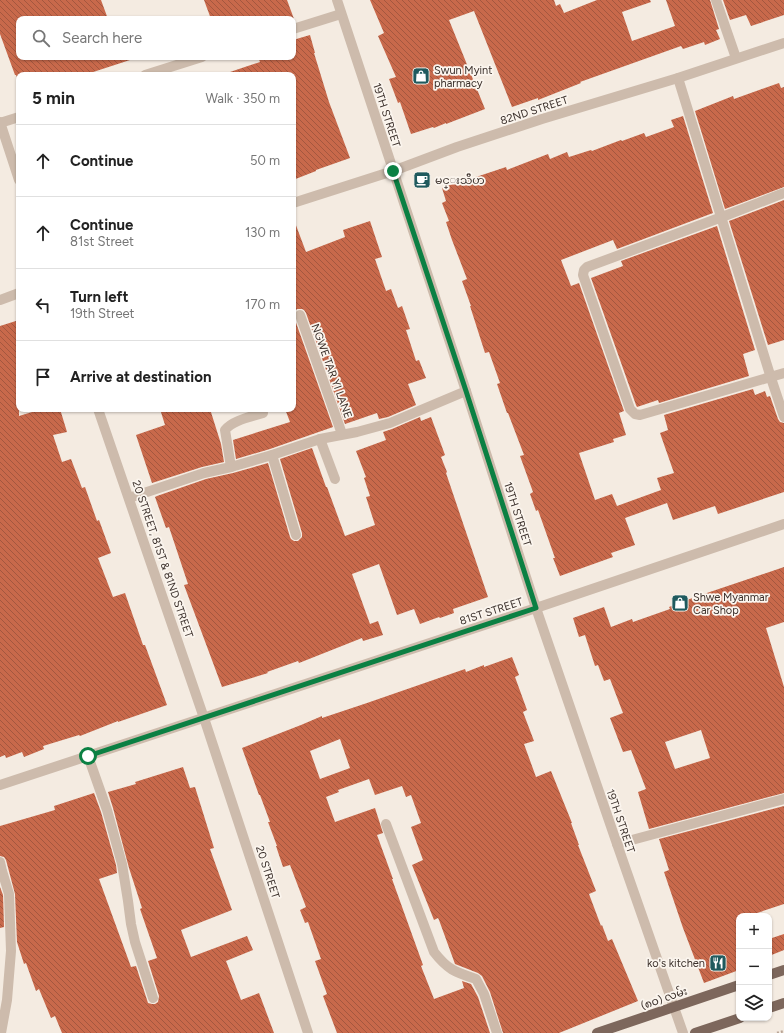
<!DOCTYPE html>
<html lang="en">
<head>
<meta charset="utf-8">
<style>
	:root { --surface:#fff; --page:#f2f2f2; --text:#222; --muted:#767676; --line:#e0e0e0 }
	body { margin:0; font-family:Figtree,"Noto Sans Myanmar",sans-serif; background:var(--page); color:var(--text) }
	.controls { position:absolute; right:12px; bottom:12px; display:grid; overflow:hidden; border-radius:8px; box-shadow:0 1px 3px #0004 }
	.controls button { width:36px; height:36px; display:grid; place-items:center; padding:0; border:0; border-bottom:1px solid var(--line); background:var(--surface); color:var(--text); font:20px sans-serif }
	.stop { position:absolute; width:12px; height:12px; margin:-9px; border:3px solid #0b8043; border-radius:50%; background:#fff }
	.stop.end { background:#0b8043; border-color:#fff; box-shadow:0 1px 4px #0008 }
	.list { margin:0; padding:0; list-style:none }
	h2 { display:flex; justify-content:space-between; align-items:center; height:52px; margin:0; padding:0 16px; font-size:17px }
	h2 small { font-size:13px; font-weight:400; color:var(--muted) }
	.list li { display:grid; grid-template-columns:26px 1fr auto; gap:12px; align-items:center; box-sizing:border-box; height:72px; padding:0 16px; border-top:1px solid var(--line) }
	.list b { display:block; font-size:15px; white-space:nowrap }
	.list p { margin:0; font-size:13px; white-space:nowrap; color:var(--muted) }
	.list em { font-size:13px; font-style:normal; color:var(--muted) }
	.icon { flex:none; width:22px; height:22px; fill:none; stroke:currentColor; stroke-width:2; stroke-linecap:round; stroke-linejoin:round }
	.map { position:relative; flex:none; width:784px; height:1033px; overflow:hidden }
	.search { position:absolute; background:var(--surface); box-shadow:0 1px 3px #0004; left:16px; top:16px; width:280px; height:44px; display:flex; align-items:center; gap:10px; box-sizing:border-box; padding:0 14px; border-radius:8px; color:var(--muted); font-size:15px }
	.panel { position:absolute; background:var(--surface); box-shadow:0 1px 3px #0004; left:16px; top:72px; width:280px; height:340px; border-radius:8px }
	.map>svg:first-child { display:block }
	.building { fill:url(#building-back-hatch); fill-rule:evenodd }
	.lines { fill:none; stroke-linecap:round; stroke-linejoin:round }
	.path { stroke:#b9a596; stroke-width:2.5; stroke-dasharray:2 2; stroke-linecap:butt }
	.minor { stroke:#cdbbac; stroke-width:10 }
	.major { stroke:#7d675c; stroke-width:10 }
	.route { stroke:#0b8043; stroke-width:5 }
	.labels { text-anchor:middle; stroke-width:3.5; stroke-linejoin:round; paint-order:stroke }
	.poi-label { font-size:11px; fill:#3b302b; stroke:#fbf5ee; text-anchor:start }
	.street-label { font-size:11px; fill:#3b302b; stroke:#fbf5ee }
</style>
</head>
<body>
<div class="map">
<svg width="784" height="1033" viewBox="0 0 784 1033">
	<defs>
		<pattern id="building-back-hatch" width="6" height="6" patternUnits="userSpaceOnUse"><rect width="6" height="6" fill="#c8694b"/><path d="M-1 5l2 2M0 0l6 6M5-1l2 2" fill="none" stroke="#a4573f"/></pattern>
	</defs>
	<rect width="100%" height="100%" fill="#f4ebe1"/>
	<g class="building">
		<path d="M0,0H101L108,19H19V57H130V60L84,75H19V80H18L16,75H15L0,34Z"/>
		<path d="M204,0H287L294,19H211Z"/>
		<path d="M370,0H554L556,6L560,4L564,13L597,0H650L651,2L622,12L632,41L675,26L666,0H710L719,29L716,30L720,39L705,45L704,42L683,49L681,46L580,82L581,83L538,100V98L512,107L474,11L449,20L485,109L446,124V123L434,128L433,127L411,134L400,102L398,103L389,79L396,77L378,36L384,33Z"/>
		<path d="M723,0H784V15L751,26L746,15L730,20Z"/>
		<path d="M310,35L315,53H314L329,102L350,158L316,170V171L293,180V75H230V72L260,62L258,57H293V40Z"/>
		<path d="M779,83L781,88L784,87V187L725,209L695,111L733,96L734,99Z"/>
		<path d="M683,116L713,213L617,249L613,240L561,260L571,286L579,283L624,411L619,413L626,435L613,439L614,442L579,453L595,500L612,494L617,506L661,490L657,478L674,473L660,433L668,430L664,415L753,389L755,395L765,391L767,397L770,396L778,419L780,422L784,423V492L718,514L715,506L673,520L667,503L625,518L635,545L611,553L613,557L560,576L553,558H555L538,510L536,511L530,494L533,492L520,456L524,455L508,413H507L497,384L500,383L489,352L485,353L470,306H471L462,281L467,279L452,240L446,222L449,221L442,203L446,201L442,188L461,181V182L506,167L507,170L548,154L550,159L567,152L569,157L591,150L592,151L621,140L622,141L644,133L646,137L674,127L671,120Z"/>
		<path d="M784,200V340L768,345L729,221Z"/>
		<path d="M294,220L306,252L345,237L343,230L370,221L382,257L375,259L386,291L391,289L398,308L402,306L410,329L406,330L416,361L419,360L426,378L408,384L416,405L388,417L379,419L377,413L345,424L306,313L304,310L302,309H297L294,313V317L333,427L270,449L236,459L233,440L290,422L285,409H293V221Z"/>
		<path d="M717,226L755,350L743,354L749,376L659,403L658,400L637,407L636,405L591,278L623,266L621,261Z"/>
		<path d="M19,320V416L42,409H60L67,432L53,435L62,462L71,459L82,488L85,487L97,521L99,520L111,553L98,558L113,597L125,593L143,645H145L167,705L118,722V721L80,736L79,735L43,746L44,749L24,757L22,752L6,758L5,755L0,757V326Z"/>
		<path d="M160,409H210L221,444L224,462L202,467L152,483L136,435L165,425Z"/>
		<path d="M420,417L421,421L431,417L445,455L441,457L447,472L446,473L488,597L453,609L454,613L440,618L439,617L420,624L414,609L397,615L379,564L352,574L370,624L378,621L383,635L363,641L362,638L299,663L298,661L267,672L268,673L222,687L184,585L188,584L169,527L166,528L155,497L157,496L206,479L233,473L268,463L290,537L291,539L294,541H298L302,537V533L280,459L312,448L326,487H327L345,536L375,525L366,497L370,496L364,478L366,477L356,451L386,440L383,432L392,429Z"/>
		<path d="M784,567V622L766,628L784,687V793L649,829L638,792L646,789L631,750L623,752L610,718L623,713L610,679L604,681L598,665L595,666L585,635L579,637L573,618L604,607L611,627L632,619L633,622L670,609L669,607L695,597ZM701,730L710,758L675,769L665,742Z"/>
		<path d="M512,657L519,675L515,677L527,710L523,712L534,741L524,744L536,777L551,771L572,823H571L579,845H578L596,891L589,894L601,926L602,925L608,941L612,939L638,1001L559,1033H503L490,992L482,976L478,973L455,964L439,920L438,918L434,920L412,865L423,860L411,827L421,823L411,795L406,797L402,786L375,795L369,779L338,790L339,792L326,797L335,822L375,808L383,833L377,835L393,879H392L423,965L421,966L434,999L464,988L462,981L471,984L478,997L490,1033H337L323,996L327,994L315,961L321,959L308,922L305,923L300,910L306,907L290,865L283,867L276,846H277L268,822H270L260,795H259L242,748L301,725L322,716V718L367,703L465,669L466,672L484,665V667ZM340,739L350,768L320,779L310,751Z"/>
		<path d="M183,767L190,788L195,787L214,848L210,849L232,910L181,930L191,957L247,936L253,950L226,961L241,1000L259,993L274,1033H62L55,1016L51,1018L39,989L36,991L26,963L24,964L17,942L15,894L6,860L4,857L0,856V826L55,810L54,806L94,793L101,812L116,865L117,873L99,879L131,967L136,966L148,1003L152,1004H155L158,1002L159,996L148,961L157,958L140,909L142,908L129,868L113,808L108,792L136,784L135,782Z"/>
		<path d="M784,806V904L748,916H739V919L736,920L739,928V970L704,983L683,928L664,872L669,870L659,839Z"/>
		<path d="M0,887L3,895L4,927L0,928Z"/>
		<path d="M784,934V950L769,956V939Z"/>
	</g>
	<g class="lines">
		<path class="path" d="M777,1033L784,1031"/>
		<g class="minor">
			<path d="M337,0L466,391L536,608L617,844L683,1033"/>
			<path d="M716,0L736,58"/>
			<path d="M293,29L341,14"/>
			<path d="M145,75L202,57"/>
			<path d="M678,78L771,378L784,417"/>
			<path d="M0,122L19,180"/>
			<path d="M0,123L19,117"/>
			<path d="M784,193L722,217L587,267L584,270L583,275L630,409L635,414L640,415L784,373"/>
			<path d="M293,203L393,171L457,147L542,119L678,78L784,43"/>
			<path d="M0,300L19,293"/>
			<path d="M300,315L342,434"/>
			<path d="M98,409L204,718L308,1033"/>
			<path d="M320,439L335,479"/>
			<path d="M272,455L296,535"/>
			<path d="M231,467L225,430C233,420 251,417 263,413"/>
			<path d="M129,498L204,473L231,467L272,455L320,439L357,432L390,423L466,391"/>
			<path d="M88,756L107,810L122,864L128,901L131,924L135,942L153,998"/>
			<path d="M0,785L536,608L784,524"/>
			<path d="M386,824L434,952C448,970 455,972 476,979L484,994L497,1033"/>
			<path d="M617,844L784,799"/>
			<path d="M0,862L2,871L9,894L11,951L7,1000L1,1033"/>
		</g>
		<g class="major">
			<path d="M769,975L784,970"/>
			<path d="M769,1008L784,1003"/>
			<path d="M597,1033L739,985"/>
			<path d="M695,1033L740,1018"/>
		</g>
	</g>
	<g class="lines">
		<path class="route" d="M88,756L536,608L466,391L393,171"/>
	</g>
	<defs>
		<g id="shop-square" transform="scale(0.9)"><rect x="-9" y="-9" width="18" height="18" rx="4" fill="#1f5a5e" stroke="#fbf5ee"/><path d="M-5-2.5h2.3a2.7 3.5 0 0 1 5.4 0H5L5.5 6h-11ZM-1.5-2.5h3a1.5 2.3 0 0 0-3 0Z" fill="#fff"/></g>
		<g id="cafe-square" transform="scale(0.9)"><rect x="-9" y="-9" width="18" height="18" rx="4" fill="#1f5a5e" stroke="#fbf5ee"/><path d="M-5.5-4.5H6V0H3Q3 3.5 0 3.5H-2.5Q-5.5 3.5-5.5 0ZM3-3.2v2h1.7v-2ZM-6 4.5H4V6H-6Z" fill="#fff"/></g>
		<g id="restaurant-square" transform="scale(0.9)"><rect x="-9" y="-9" width="18" height="18" rx="4" fill="#1f5a5e" stroke="#fbf5ee"/><path d="M-5-6h1v4h1v-4h1v4h1v-4h1v5L-1.5 .5V6h-2V.5L-5-1ZM5-6V6H3V1.5H1.5Q1.5-4 5-6Z" fill="#fff"/></g>
	</defs>
	<g fill-rule="evenodd">
		<use href="#shop-square" x="421" y="76"/>
		<use href="#cafe-square" x="422" y="180"/>
		<use href="#shop-square" x="680" y="603"/>
		<use href="#restaurant-square" x="718" y="963"/>
	</g>
	<g class="labels">
		<g class="poi-label">
			<text x="434" y="74">Swun Myint<tspan x="434" dy="13">pharmacy</tspan></text>
			<text x="435" y="184">မင္းသီဟ</text>
			<text x="693" y="601">Shwe Myanmar<tspan x="693" dy="13">Car Shop</tspan></text>
			<text x="705" y="967" text-anchor="end">ko's kitchen</text>
		</g>
		<g class="street-label">
			<text transform="translate(534 110) rotate(-18)" y="4">82ND STREET</text>
			<text transform="translate(387 115) rotate(72)" y="4">19TH STREET</text>
			<text transform="translate(332 371) rotate(70)" y="4">NGWE TAR YI LANE</text>
			<text transform="translate(518 514) rotate(72)" y="4">19TH STREET</text>
			<text transform="translate(163 559) rotate(71)" y="4">20 STREET, 81ST &amp; 81ND STREET</text>
			<text transform="translate(491 611) rotate(-18)" y="4">81ST STREET</text>
			<text transform="translate(621 821) rotate(71)" y="4">19TH STREET</text>
			<text transform="translate(268 872) rotate(72)" y="4">20 STREET</text>
			<text transform="translate(664 998) rotate(-19)" y="4">(၈၀) လမ်း</text>
		</g>
	</g>
</svg>
<div class="controls">
<button>+</button>
<button>−</button>
<button><svg class="icon" aria-label="layers" viewBox="0 0 24 24"><path d="M12 4l9 5-9 5-9-5zM3 14l9 5 9-5"/></svg></button>
</div>
<div class="stop" style="left:88px;top:756px"></div>
<div class="stop end" style="left:393px;top:171px"></div>
<div class="search"><svg class="icon" aria-label="search" viewBox="0 0 24 24"><circle cx="10" cy="10" r="6"/><path d="M15 15l6 6"/></svg>Search here</div>
<section class="panel">
<h2>5 min<small>Walk · 350 m</small></h2>
<ul class="list">
<li><svg class="icon" aria-label="ahead" viewBox="0 0 24 24"><path d="M12 20V5M6 11l6-6 6 6"/></svg><div><b>Continue</b></div><em>50 m</em></li>
<li><svg class="icon" aria-label="ahead" viewBox="0 0 24 24"><path d="M12 20V5M6 11l6-6 6 6"/></svg><div><b>Continue</b><p>81st Street</p></div><em>130 m</em></li>
<li><svg class="icon" aria-label="left" viewBox="0 0 24 24"><path d="M17 20v-9H6M10 6l-5 5 5 5"/></svg><div><b>Turn left</b><p>19th Street</p></div><em>170 m</em></li>
<li><svg class="icon" aria-label="arrive" viewBox="0 0 24 24"><path d="M6 21V4h12l-3 4 3 4H6"/></svg><div><b>Arrive at destination</b></div></li>
</ul>
</section>
</div>
</body>
</html>
